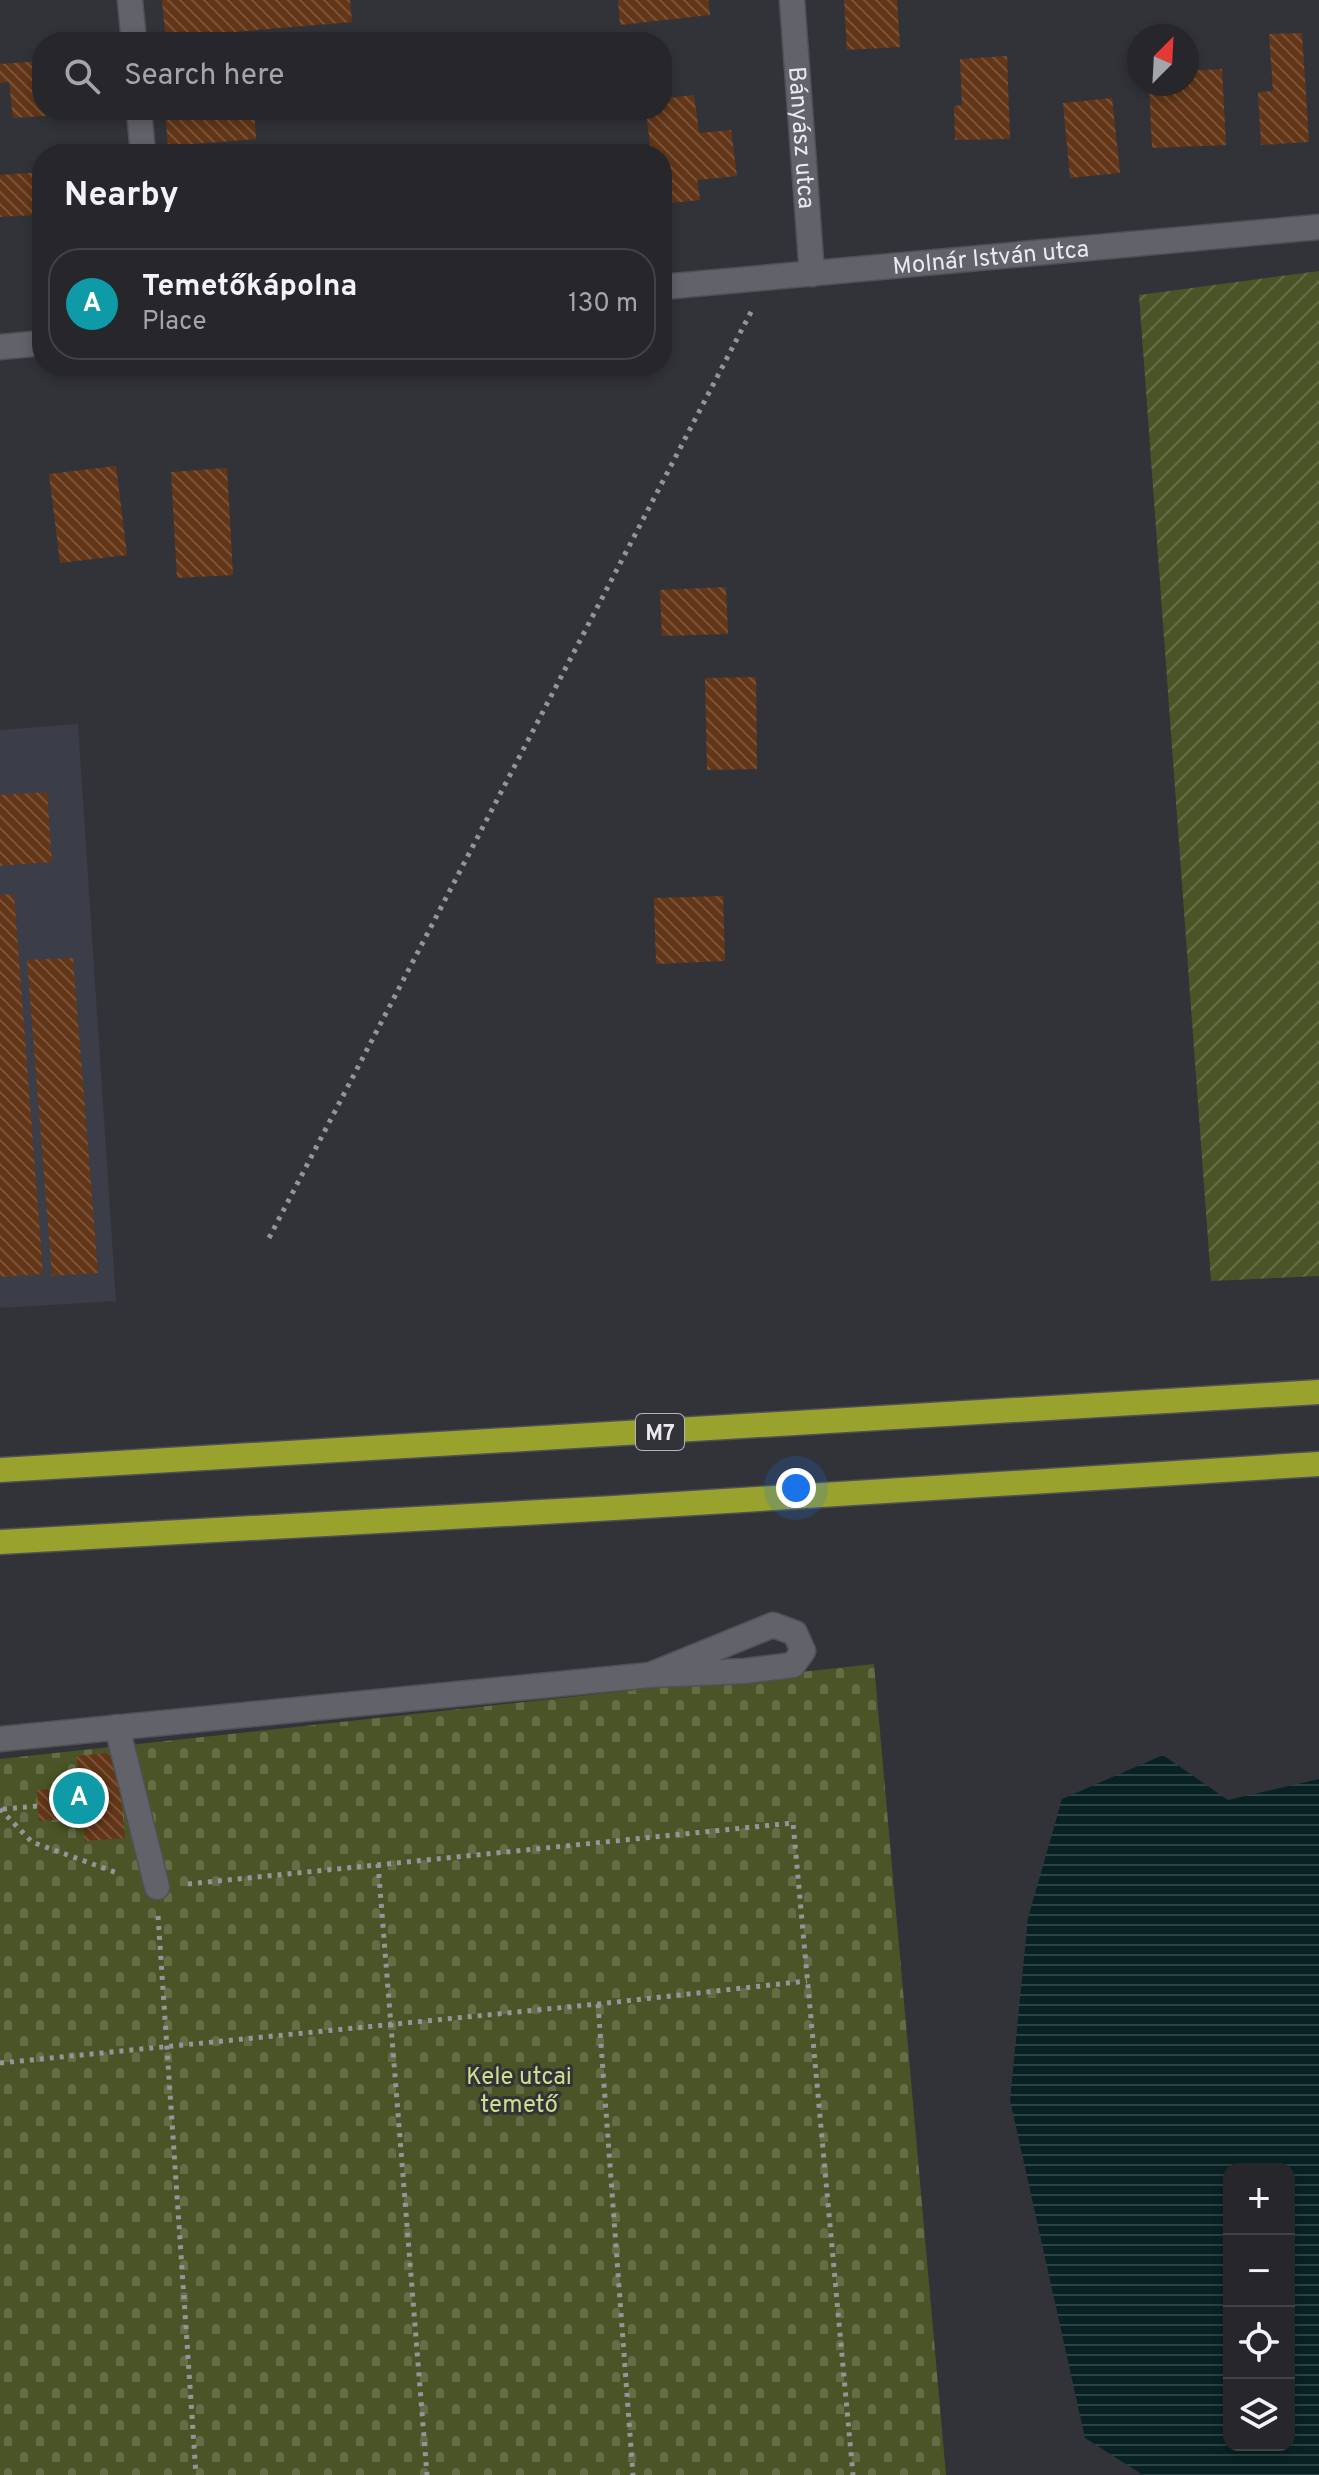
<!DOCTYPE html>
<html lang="en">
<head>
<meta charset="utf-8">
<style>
	:root { --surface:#26262b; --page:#2e2e33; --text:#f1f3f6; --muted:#a4a5a9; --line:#424347; --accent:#58cec0 }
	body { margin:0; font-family:Overpass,sans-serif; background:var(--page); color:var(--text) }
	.controls { position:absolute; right:24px; bottom:24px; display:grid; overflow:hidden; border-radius:16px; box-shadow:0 4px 12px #0003 }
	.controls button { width:72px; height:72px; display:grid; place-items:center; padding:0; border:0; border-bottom:2px solid var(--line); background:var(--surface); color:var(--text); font:40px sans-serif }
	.compass { position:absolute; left:1127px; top:24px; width:72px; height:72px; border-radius:50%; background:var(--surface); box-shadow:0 4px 12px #0003; rotate:24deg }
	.you { position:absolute; left:796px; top:1488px; width:28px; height:28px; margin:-20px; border:6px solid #fff; border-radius:50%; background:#1a73e8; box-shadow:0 0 0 12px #1a73e833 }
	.badge { display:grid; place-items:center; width:52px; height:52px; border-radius:50%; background:var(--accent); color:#fff; font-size:26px; font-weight:700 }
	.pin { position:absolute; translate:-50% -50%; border:4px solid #fff; box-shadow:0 2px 8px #0006 }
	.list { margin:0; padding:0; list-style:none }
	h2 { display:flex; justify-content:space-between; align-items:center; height:104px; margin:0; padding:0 32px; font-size:34px }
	h2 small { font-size:26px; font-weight:400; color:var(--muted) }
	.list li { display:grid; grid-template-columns:52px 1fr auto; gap:24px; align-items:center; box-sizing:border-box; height:112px; margin:0 16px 16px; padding:0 16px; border:2px solid var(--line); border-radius:32px }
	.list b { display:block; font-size:30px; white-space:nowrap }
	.list p { margin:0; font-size:26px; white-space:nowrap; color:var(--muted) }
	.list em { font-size:26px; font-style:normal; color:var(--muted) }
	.icon { flex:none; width:44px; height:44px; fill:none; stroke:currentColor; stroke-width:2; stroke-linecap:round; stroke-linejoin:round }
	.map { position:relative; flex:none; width:1319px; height:2475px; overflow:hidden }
	.search { position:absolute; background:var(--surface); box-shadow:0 4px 12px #0003; left:32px; top:32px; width:640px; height:88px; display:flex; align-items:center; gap:20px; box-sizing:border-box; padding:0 28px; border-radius:32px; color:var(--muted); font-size:30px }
	.panel { position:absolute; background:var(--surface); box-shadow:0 4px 12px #0003; left:32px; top:144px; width:640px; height:232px; border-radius:32px }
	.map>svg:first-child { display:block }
	.built { fill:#3b3d48 }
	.cemetery { fill:url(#cemetery-stones) }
	.garden { fill:url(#garden-furrows) }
	.water { fill:url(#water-rules); fill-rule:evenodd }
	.building { fill:url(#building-back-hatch) }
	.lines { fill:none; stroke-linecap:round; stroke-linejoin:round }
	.service-casing { stroke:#505156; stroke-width:27 }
	.minor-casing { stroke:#505156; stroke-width:27 }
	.motorway-casing { stroke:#505156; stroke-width:27 }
	.path { stroke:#949599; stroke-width:5; stroke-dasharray:4 6; stroke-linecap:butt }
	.service { stroke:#62636a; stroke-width:24 }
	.minor { stroke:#62636a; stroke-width:24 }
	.motorway { stroke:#99a22d; stroke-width:24 }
	.labels { text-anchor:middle; stroke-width:6; stroke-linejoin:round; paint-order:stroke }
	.shield { fill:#323339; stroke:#b3b3b8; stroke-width:2 }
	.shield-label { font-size:22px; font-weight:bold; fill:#eaeaee }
	.street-label { font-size:24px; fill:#eaeaee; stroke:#323339 }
	.park-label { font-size:24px; fill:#cddf8c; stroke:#323339 }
</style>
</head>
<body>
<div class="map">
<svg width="1319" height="2475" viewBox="0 0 1319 2475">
	<defs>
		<pattern id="cemetery-stones" width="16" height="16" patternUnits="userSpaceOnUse" patternTransform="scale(2)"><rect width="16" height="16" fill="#4b5426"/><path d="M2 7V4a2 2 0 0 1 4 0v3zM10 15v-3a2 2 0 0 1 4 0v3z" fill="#656d46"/></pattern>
		<pattern id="garden-furrows" width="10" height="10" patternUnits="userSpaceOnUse" patternTransform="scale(2)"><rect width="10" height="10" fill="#4b5426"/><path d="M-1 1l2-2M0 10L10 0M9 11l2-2" fill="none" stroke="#656d46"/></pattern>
		<pattern id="water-rules" width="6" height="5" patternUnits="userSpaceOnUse" patternTransform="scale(2)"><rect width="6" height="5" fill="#082224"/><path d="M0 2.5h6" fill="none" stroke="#2c4244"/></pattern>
		<pattern id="building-back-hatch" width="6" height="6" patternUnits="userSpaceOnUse" patternTransform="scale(2)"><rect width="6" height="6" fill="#633617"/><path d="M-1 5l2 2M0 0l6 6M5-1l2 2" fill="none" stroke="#7a5339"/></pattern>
	</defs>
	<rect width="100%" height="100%" fill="#323339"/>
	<path class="built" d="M78,724L116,1301L0,1308V730Z"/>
	<path class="cemetery" d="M874,1664L946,2475H0V1759Z"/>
	<path class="garden" d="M1319,271V1276L1211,1281L1139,295Z"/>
	<path class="water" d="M1163,1755L1228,1800L1319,1779V2475H1143L1085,2438L1010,2100L1028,1918L1062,1799ZM1229,2169H1289V2445H1229Z"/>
	<g class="building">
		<path d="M162,0H350L352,22L234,32L235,42H166Z"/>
		<path d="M618,0H708L710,15L620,25Z"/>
		<path d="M844,0H897L900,47L847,50Z"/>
		<path d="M1302,33L1309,142L1261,145L1258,92L1273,91L1269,34Z"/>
		<path d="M1007,56L1010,139L955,140L954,106L962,105L960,59Z"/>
		<path d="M42,61V110H45L46,116L13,118L9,82L0,83V64Z"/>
		<path d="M1222,69L1226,145L1152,148L1149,84H1187V71Z"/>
		<path d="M694,95L699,133L731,130L737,176L697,180L700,200L662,204V154H651L646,110H662V99Z"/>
		<path d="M1112,98L1120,173L1070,178L1063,103Z"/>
		<path d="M165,110H254L256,139L168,146Z"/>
		<path d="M42,172V233L36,234L34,215L0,217V175Z"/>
		<path d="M116,466L127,555L60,563L49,474Z"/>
		<path d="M227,468L233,575L177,578L171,472Z"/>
		<path d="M726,587L728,634L662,636L660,590Z"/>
		<path d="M756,677L757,769L707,770L705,678Z"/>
		<path d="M47,792L52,862L0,866V795Z"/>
		<path d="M14,894L43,1274L0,1277V895Z"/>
		<path d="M723,896L725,961L656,964L654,898Z"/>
		<path d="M73,958L98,1273L52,1276L27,960Z"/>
		<path d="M117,1752L125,1838L85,1841L82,1817L39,1821L37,1790L79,1786L77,1756Z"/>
	</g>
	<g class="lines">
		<g class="service-casing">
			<g id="service">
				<path d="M117,1727L157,1887"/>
				<path d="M0,1739L650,1675L745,1671L793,1665L803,1651L795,1633L773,1625L650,1675"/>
			</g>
		</g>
		<g class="minor-casing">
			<g id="minor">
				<path d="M130,0L134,42"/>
				<path id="s1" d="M792,0L812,274"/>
				<path d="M139,110L143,154"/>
				<path id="s2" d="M662,287L1319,227"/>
				<path d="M0,347L42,343"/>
			</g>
		</g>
		<g class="motorway-casing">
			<g id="motorway">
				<path d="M0,1470L1319,1392"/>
				<path d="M0,1542L614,1508L1319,1464"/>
			</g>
		</g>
		<g class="path">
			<path d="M269,1238L752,310"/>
			<path d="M0,1809L32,1842L120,1874"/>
			<path d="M3,1809L38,1806"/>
			<path d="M378,1864L427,2475"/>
			<path d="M188,1884L793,1823L853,2475"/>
			<path d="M158,1916L196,2475"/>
			<path d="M598,2004L633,2475"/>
			<path d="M0,2063L598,2004L807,1981"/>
		</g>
		<use href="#service" class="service"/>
		<use href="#minor" class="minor"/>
		<use href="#motorway" class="motorway"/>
	</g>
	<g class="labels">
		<rect class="shield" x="636" y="1414" width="48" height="36" rx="6"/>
		<g class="shield-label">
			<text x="660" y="1440">M7</text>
		</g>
		<g class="street-label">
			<text dy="8" stroke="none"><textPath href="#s1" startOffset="138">Bányász utca</textPath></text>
			<text dy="8" stroke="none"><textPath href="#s2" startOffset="330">Molnár István utca</textPath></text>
		</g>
		<g class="park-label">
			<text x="519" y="2084">Kele utcai<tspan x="519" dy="28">temető</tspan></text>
		</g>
	</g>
</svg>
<div class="controls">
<button>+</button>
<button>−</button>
<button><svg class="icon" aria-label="locate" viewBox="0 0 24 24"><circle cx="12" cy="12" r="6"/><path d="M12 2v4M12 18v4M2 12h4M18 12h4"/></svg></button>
<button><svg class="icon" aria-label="layers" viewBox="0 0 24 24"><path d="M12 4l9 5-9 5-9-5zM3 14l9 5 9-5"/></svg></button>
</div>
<svg class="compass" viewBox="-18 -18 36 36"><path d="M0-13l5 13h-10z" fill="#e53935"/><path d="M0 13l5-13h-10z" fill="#a4a5a9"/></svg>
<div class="you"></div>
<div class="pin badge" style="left:79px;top:1798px;background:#0f9aa8">A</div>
<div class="search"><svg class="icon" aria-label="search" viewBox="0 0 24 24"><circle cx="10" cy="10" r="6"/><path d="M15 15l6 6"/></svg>Search here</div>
<section class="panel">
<h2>Nearby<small></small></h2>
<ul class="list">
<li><span class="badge" style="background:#0f9aa8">A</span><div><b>Temetőkápolna</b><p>Place</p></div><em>130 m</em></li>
</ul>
</section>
</div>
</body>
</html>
